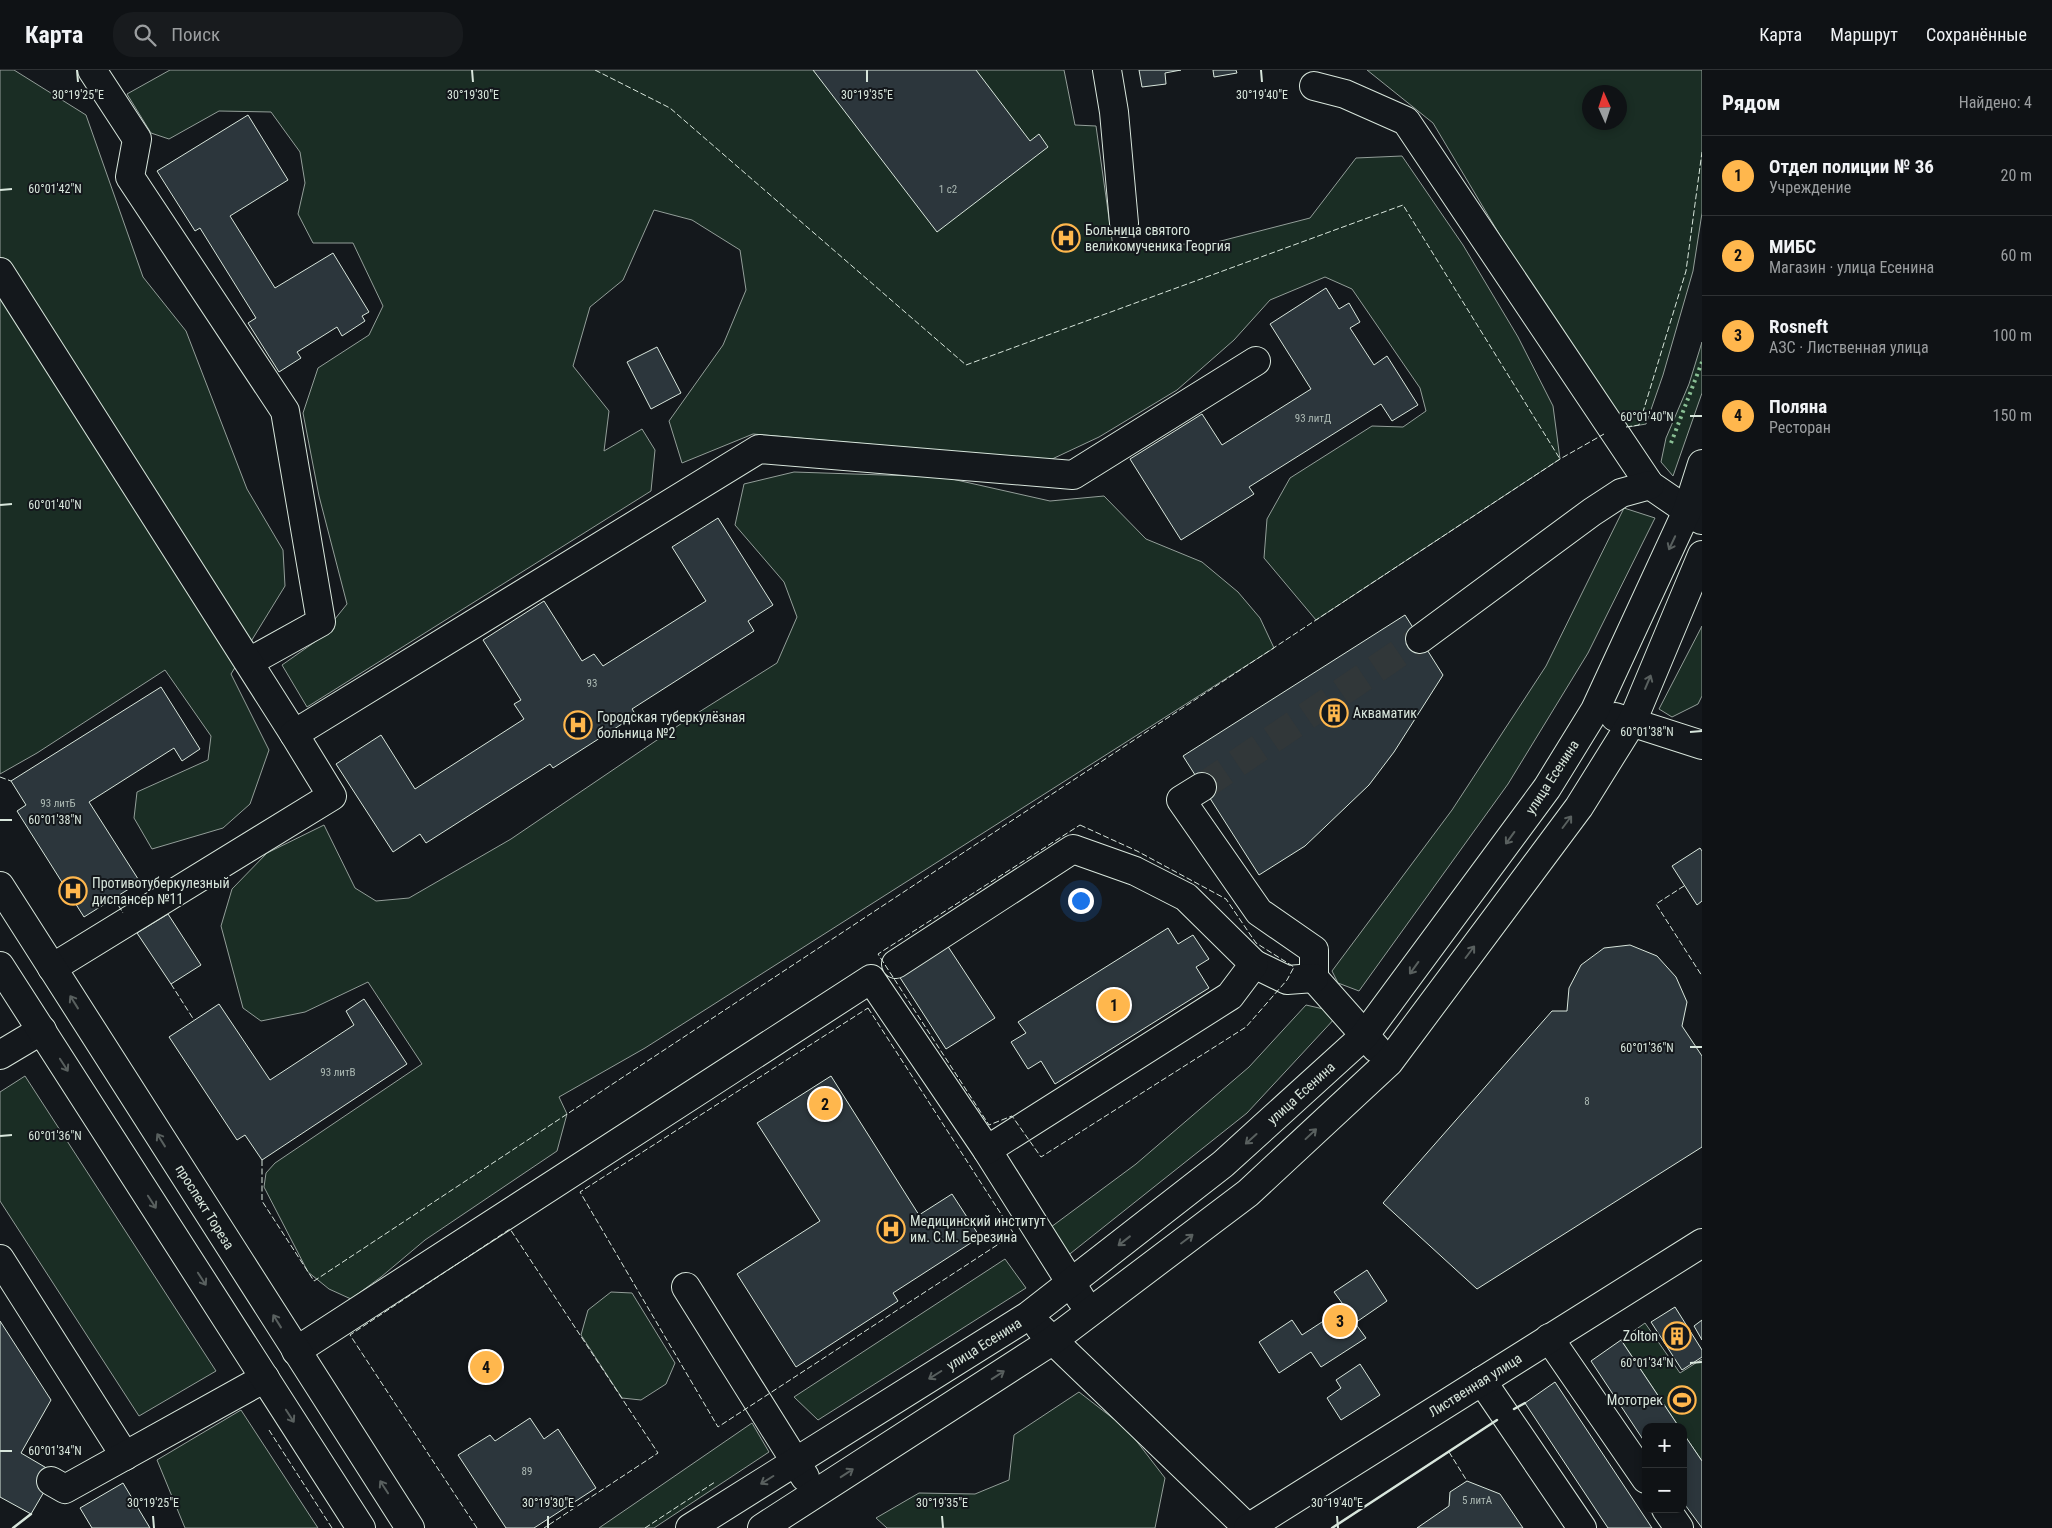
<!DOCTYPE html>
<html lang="ru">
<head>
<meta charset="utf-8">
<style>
	:root { --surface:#0f1215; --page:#181b1e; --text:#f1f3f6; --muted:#9b9ea0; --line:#2f3234; --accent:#ffb74d }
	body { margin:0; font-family:"Roboto Condensed",sans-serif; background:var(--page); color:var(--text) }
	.controls { position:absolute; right:15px; bottom:15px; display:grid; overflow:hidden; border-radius:10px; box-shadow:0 2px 8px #0003 }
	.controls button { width:45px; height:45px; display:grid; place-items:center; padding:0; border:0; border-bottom:1px solid var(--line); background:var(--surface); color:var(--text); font:25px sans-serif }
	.compass { position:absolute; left:1582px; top:15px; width:45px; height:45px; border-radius:50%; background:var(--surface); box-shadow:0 2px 8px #0003; rotate:357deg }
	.you { position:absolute; left:1080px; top:830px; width:18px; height:18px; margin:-12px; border:4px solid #fff; border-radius:50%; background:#1a73e8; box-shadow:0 0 0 8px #1a73e833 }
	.badge { display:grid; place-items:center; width:32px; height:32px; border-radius:50%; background:var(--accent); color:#111; font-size:16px; font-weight:700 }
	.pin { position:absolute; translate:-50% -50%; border:2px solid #fff; box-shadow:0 1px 5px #0006 }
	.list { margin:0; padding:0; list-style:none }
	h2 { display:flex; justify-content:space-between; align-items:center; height:65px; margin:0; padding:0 20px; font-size:21px }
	h2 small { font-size:16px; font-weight:400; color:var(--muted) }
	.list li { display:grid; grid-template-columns:32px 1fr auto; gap:15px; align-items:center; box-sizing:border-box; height:80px; padding:0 20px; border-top:1px solid var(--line) }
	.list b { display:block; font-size:19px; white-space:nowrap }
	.list p { margin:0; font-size:16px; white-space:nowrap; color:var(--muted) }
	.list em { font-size:16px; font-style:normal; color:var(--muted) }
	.icon { flex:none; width:28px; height:28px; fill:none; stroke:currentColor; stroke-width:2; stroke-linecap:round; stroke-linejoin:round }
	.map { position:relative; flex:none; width:1702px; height:1458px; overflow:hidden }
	header { display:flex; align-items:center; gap:30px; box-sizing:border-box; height:70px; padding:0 25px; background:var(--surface); border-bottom:1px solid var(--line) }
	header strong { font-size:24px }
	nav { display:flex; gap:28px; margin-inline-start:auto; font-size:18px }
	.search { width:350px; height:45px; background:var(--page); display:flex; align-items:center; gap:12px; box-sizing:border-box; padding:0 18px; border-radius:20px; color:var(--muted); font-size:19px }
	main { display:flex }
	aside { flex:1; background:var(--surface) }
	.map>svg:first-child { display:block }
	.green { fill:#1a2d24; stroke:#939e99; fill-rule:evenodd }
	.building { fill:#2c363c; stroke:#d8e6dc }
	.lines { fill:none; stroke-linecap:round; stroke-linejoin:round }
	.minor-tunnel { stroke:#313739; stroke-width:28; stroke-dasharray:28 14; stroke-linecap:butt }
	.minor-casing { stroke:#d8e6dc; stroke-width:30 }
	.major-casing { stroke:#d8e6dc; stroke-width:30 }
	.minor { stroke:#14181c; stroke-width:28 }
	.major { stroke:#14181c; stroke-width:28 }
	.hedge { stroke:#8ac095; stroke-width:4; stroke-dasharray:2.5 4; stroke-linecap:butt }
	.fence { stroke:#d8e6dc; stroke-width:1; stroke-dasharray:6 2.5; stroke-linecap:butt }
	.wall { stroke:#d8e6dc; stroke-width:2.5 }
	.oneway { stroke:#59605f }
	.ticks { fill:none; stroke:#d8e6dc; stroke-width:2 }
	.labels { text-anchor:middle; stroke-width:4; stroke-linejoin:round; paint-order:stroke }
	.number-label { font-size:11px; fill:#adbab4 }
	.poi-label { font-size:14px; fill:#d8e6dc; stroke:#14181c; text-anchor:start }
	.street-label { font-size:14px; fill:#d8e6dc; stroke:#14181c }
	.ticks-label { font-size:12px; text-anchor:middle; fill:#d8e6dc; stroke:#14181c; stroke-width:4; stroke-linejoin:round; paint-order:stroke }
</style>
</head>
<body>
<header>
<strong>Карта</strong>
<div class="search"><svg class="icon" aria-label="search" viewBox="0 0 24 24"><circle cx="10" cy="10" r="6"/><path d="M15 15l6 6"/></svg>Поиск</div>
<nav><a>Карта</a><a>Маршрут</a><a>Сохранённые</a></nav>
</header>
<main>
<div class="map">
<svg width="1702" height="1458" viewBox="0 0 1702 1458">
	<rect width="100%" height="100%" fill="#14181c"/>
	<g class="green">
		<path d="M0,0H14L86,45L143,207L186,261L247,419L283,480L285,516L231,604L269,680L250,734L223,758L152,779L134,748L137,722L208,690L211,666L165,600L37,683L0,704Z"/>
		<path d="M170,0H1064L1075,55L1096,56L1113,177L1213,173L1310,148L1356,88L1402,86L1463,175L1518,267L1553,336L1560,389L1316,550L1264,488L1267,449L1290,408L1372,356L1403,357L1426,341L1420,318L1352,219L1325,207L1270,230L1234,270L1177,320L1099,367L1050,390L753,364L682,393L669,351L723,275L746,220L740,180L692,150L654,140L623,210L590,237L573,296L609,341L604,381L642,359L655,380L651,421L307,637L282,595L319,569L347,534L319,426L303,343L318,298L369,265L383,236L353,173H313L298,144L305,113L300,82L271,42L219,41L169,69L151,63L127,24Z"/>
		<path d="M1367,0H1702V143L1693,201L1663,305L1646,354L1623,358L1548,246L1433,53ZM1590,22H1620V52H1590Z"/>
		<path d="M1702,272V323L1673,406L1661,392L1666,368L1689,314Z"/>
		<path d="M794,402L943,407L1050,431L1104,426L1146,469L1202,492L1238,522L1260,548L1274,578L645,978L559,1027L567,1044L557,1081L425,1170L381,1207L351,1229L329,1219L308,1202L264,1117L266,1103L275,1093L422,994L368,912L305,942L261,951L243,938L221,856L232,819L267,783L324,755L355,818L376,831L409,828L511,769L688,649L777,593L797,547L784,512L735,455L744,414Z"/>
		<path d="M1624,438L1655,448L1588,583L1508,714L1359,921L1338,913L1332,901L1452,740L1546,596Z"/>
		<path d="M1702,556V626L1698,634L1672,647L1659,639Z"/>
		<path d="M1306,935L1328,940L1337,946L1247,1043L1066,1187L1047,1160L1136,1094L1249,997Z"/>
		<path d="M25,1006L216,1301L139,1346L0,1131V1022Z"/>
		<path d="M1005,1189L1026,1218L818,1350L794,1327Z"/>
		<path d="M611,1222L632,1223L675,1293L666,1314L641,1330L622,1328L581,1265L588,1240Z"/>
		<path d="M1645,1253L1680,1303L1702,1289V1391L1683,1363V1357H1679L1621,1270Z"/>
		<path d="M1079,1322L1128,1360L1165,1408L1155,1458H887L876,1448L919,1423L975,1424L1009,1410L1014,1365Z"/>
		<path d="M241,1340L318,1458H185L157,1390Z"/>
		<path d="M752,1353L769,1382L654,1458H599Z"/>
	</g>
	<g class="building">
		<path d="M813,0H976L1030,71L1039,64L1048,77L937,162Z"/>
		<path d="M1139,0H1181L1165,3L1166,14L1142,17Z"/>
		<path d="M1213,0H1236L1237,3L1214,7Z"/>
		<path d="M248,45L288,110L230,146L275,218L333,183L369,242L362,246L365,251L342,266L337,257L297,282L301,288L279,302L248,253L256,248L200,158L195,161L157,101Z"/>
		<path d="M1326,218L1339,239L1349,233L1360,252L1350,258L1374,295L1387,286L1418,335L1392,351L1381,334L1249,417L1254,424L1181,470L1130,389L1202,344L1222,375L1311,319L1270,254Z"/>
		<path d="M657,277L681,323L651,339L627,292Z"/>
		<path d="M718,448L773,535L748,551L754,561L632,639L636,645L553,698L550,694L426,773L420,764L393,782L336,694L381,665L415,719L524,649L514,634L521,630L483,570L544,531L582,591L594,584L603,596L706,531L672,477Z"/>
		<path d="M1405,545L1443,605L1394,682L1369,715L1305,776L1259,805L1183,686Z"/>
		<path d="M161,617L200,679L182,691L174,678L89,732L140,812L84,847L17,741L26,735L11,711Z"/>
		<path d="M1700,778L1702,781V831L1697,835L1672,796Z"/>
		<path d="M168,844L201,895L171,914L137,863Z"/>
		<path d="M1168,858L1178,874L1193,865L1209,889L1196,897L1209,918L1055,1014L1041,991L1028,999L1011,972L1026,963L1018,952Z"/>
		<path d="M947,875L995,948L946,979L899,906Z"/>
		<path d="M1630,875L1657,886L1676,907L1687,932L1682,956L1702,986V1077L1477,1219L1383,1133L1552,941H1567L1569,918L1581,895L1604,878Z"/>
		<path d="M364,929L407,994L262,1090L245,1065L237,1070L169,967L219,934L270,1010L354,955L346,941Z"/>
		<path d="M831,1006L919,1145L952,1124L980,1167L893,1223L898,1231L796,1297L737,1204L820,1151L757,1053Z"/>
		<path d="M1367,1200L1387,1231L1355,1253L1366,1268L1321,1297L1311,1282L1279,1303L1259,1272L1292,1250L1302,1265L1345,1237L1334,1222Z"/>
		<path d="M1675,1237L1702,1280V1287L1682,1300L1651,1252Z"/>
		<path d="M1702,1250V1270L1694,1256Z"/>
		<path d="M0,1251L51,1330L21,1383L55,1403L31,1444L0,1427Z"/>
		<path d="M1621,1270L1679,1357H1646V1374L1591,1291Z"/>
		<path d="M1360,1294L1380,1325L1341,1350L1327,1328L1341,1318L1336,1310Z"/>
		<path d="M1555,1312L1652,1458H1608L1525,1333Z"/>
		<path d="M530,1348L544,1369L558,1359L596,1418L534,1458H506L458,1385L490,1365L495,1371Z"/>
		<path d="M1683,1363L1702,1391V1458L1683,1432Z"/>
		<path d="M1467,1411L1500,1424L1523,1458H1417L1449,1436L1450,1422Z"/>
		<path d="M123,1413L150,1458H92L80,1438Z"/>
	</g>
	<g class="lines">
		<path class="minor-tunnel" d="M1202,717L1420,569"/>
		<g class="minor-casing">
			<g id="minor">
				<path d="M92,0L137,69L130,107L285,341L321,552L249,592"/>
				<path d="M1107,0L1114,42L1124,153"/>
				<path d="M1314,16L1345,24L1406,51L1650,415L1701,450"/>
				<path d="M0,202L294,664"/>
				<path d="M1420,569L1592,442L1621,423L1650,415"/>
				<path d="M1615,647L1702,675"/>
				<path d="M1202,717L1181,730L1259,842L1314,880V908L1376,978"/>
				<path d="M1254,894L1287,910L1314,908"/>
				<path d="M52,898L332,726L294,664L759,379L1073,405L1256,291"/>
				<path d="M0,985L42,960"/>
				<path d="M987,1080L1081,1229"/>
				<path d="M0,1189L125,1386"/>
				<path d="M686,1217L805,1407"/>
				<path d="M1040,1258L1248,1458"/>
				<path d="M1549,1268L1646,1409"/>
				<path d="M296,1281L871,909L987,1080L1230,926L1254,894L1186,827L1135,801L1073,779L896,894"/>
				<path d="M1482,1311L1582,1458"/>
				<path d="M51,1411L65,1419L265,1308"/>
				<path d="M1666,1439L1679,1458"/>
				<path d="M690,1458L1028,1246L1223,1094L1364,966L1547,718L1595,640L1687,441L1702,394"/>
				<path d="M762,1458L1052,1271L1248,1123L1389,992L1579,737L1632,652L1702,485"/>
				<path d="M1248,1458L1702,1173"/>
			</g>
		</g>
		<g class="major-casing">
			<g id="major">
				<path d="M0,816L410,1458"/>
				<path d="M0,896L361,1458"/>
			</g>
		</g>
		<use href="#minor" class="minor"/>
		<use href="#major" class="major"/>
		<path class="hedge" d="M1671,373L1702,292"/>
		<g class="fence">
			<path d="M595,0L670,38L966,295L1403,135L1560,389"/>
			<path d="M1626,357L1639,355L1686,201L1702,82"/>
			<path d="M0,707L11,711"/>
			<path d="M1080,755L1137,781L1226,829L1256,873L1294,897L1287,910L1246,957L1041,1087L1012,1046L989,1055L878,884Z"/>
			<path d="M1684,816L1656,834L1702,906"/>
			<path d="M114,828L123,843"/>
			<path d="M171,914L194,950"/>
			<path d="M868,938L1014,1164L718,1357L580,1122Z"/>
			<path d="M262,1090V1131L314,1211L1560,389L1604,364"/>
			<path d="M269,1360L332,1458"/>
			<path d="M1449,1382L1467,1411"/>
			<path d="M477,1458L350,1265L510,1159L658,1383L544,1458"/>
			<path d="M645,1458L715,1412"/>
		</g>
		<g class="wall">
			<path d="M1514,1339L1525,1333"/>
			<path d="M13,1458L31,1444"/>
			<path d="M1332,1458L1497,1350"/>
		</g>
	</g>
	<defs><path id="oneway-shaft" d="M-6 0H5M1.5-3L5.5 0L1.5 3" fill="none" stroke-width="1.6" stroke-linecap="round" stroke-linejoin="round" transform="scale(1.25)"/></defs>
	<g class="oneway">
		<use href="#oneway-shaft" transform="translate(1672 473) rotate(115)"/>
		<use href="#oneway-shaft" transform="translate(1648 612) rotate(-67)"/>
		<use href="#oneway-shaft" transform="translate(1567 752) rotate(-53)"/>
		<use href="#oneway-shaft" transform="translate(1510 768) rotate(126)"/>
		<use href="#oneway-shaft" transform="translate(1470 882) rotate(-53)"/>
		<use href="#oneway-shaft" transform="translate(1414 898) rotate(126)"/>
		<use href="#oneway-shaft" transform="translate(74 932) rotate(-122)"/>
		<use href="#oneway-shaft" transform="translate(64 995) rotate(57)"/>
		<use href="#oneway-shaft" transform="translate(1311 1064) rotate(-43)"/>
		<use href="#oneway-shaft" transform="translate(1251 1069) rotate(138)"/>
		<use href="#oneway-shaft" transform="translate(161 1070) rotate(-122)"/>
		<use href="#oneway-shaft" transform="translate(152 1132) rotate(57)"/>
		<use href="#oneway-shaft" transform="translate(1187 1169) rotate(-37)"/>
		<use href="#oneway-shaft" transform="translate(1124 1171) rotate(142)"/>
		<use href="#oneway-shaft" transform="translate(202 1209) rotate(57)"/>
		<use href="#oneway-shaft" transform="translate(277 1251) rotate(-122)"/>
		<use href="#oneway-shaft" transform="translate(935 1305) rotate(148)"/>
		<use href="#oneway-shaft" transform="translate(998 1305) rotate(-33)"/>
		<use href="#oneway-shaft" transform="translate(290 1346) rotate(57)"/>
		<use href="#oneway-shaft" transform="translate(847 1403) rotate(-33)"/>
		<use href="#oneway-shaft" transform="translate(767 1410) rotate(148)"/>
		<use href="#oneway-shaft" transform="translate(384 1417) rotate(-123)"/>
	</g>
	<path class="ticks" d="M77,0L78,12M472,0L473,12M867,0V12M1261,0L1262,12M0,120L12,119M1690,346H1702M0,435L12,434M1690,662L1702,661M0,750H12M1690,977H1702M0,1066L12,1065M1690,1293L1702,1292M0,1381H12M153,1446L154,1458M548,1446V1458M942,1446L943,1458M1337,1446L1338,1458"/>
	<defs>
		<g id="hospital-ring" transform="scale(1.4375)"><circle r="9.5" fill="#14181c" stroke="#ffb74d" stroke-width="1.5"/><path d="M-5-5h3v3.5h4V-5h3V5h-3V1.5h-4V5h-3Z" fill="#ffb74d"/></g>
		<g id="building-ring" transform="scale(1.4375)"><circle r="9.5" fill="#14181c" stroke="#ffb74d" stroke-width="1.5"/><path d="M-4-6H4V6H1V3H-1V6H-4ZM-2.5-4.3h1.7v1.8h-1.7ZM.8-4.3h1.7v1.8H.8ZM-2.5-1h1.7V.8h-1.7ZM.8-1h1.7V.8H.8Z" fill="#ffb74d"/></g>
		<g id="stadium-ring" transform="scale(1.4375)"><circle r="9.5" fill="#14181c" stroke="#ffb74d" stroke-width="1.5"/><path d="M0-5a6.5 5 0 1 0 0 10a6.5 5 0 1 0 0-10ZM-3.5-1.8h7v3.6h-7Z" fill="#ffb74d"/></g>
	</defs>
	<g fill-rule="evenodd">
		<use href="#hospital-ring" x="1066" y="168"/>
		<use href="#building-ring" x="1334" y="643"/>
		<use href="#hospital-ring" x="578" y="655"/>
		<use href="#hospital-ring" x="73" y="821"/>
		<use href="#hospital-ring" x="891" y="1159"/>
		<use href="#building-ring" x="1677" y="1266"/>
		<use href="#stadium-ring" x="1682" y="1330"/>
	</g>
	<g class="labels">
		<g class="number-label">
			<text x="948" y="123">1 с2</text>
			<text x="1313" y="352">93 литД</text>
			<text x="592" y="617">93</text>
			<text x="58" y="737">93 литБ</text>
			<text x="338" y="1006">93 литВ</text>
			<text x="1587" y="1035">8</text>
			<text x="527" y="1405">89</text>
			<text x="1477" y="1434">5 литА</text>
		</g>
		<g class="poi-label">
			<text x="1085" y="165">Больница святого<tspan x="1085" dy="16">великомученика Георгия</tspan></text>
			<text x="1353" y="648">Акваматик</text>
			<text x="597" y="652">Городская туберкулёзная<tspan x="597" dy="16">больница №2</tspan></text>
			<text x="92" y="818">Противотуберкулезный<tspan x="92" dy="16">диспансер №11</tspan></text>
			<text x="910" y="1156">Медицинский институт<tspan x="910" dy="16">им. С.М. Березина</tspan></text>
			<text x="1658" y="1271" text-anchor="end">Zolton</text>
			<text x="1663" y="1335" text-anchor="end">Мототрек</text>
		</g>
		<g class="street-label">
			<text transform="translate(1552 707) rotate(-57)" y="5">улица Есенина</text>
			<text transform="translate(1301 1023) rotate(-42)" y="5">улица Есенина</text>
			<text transform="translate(205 1137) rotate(58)" y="5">проспект Тореза</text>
			<text transform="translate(984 1274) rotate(-32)" y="5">улица Есенина</text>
			<text transform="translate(1475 1315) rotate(-32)" y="5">Лиственная улица</text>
		</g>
	</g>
	<g class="ticks-label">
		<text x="78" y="29">30°19'25"E</text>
		<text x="473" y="29">30°19'30"E</text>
		<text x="867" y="29">30°19'35"E</text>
		<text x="1262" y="29">30°19'40"E</text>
		<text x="55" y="123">60°01'42"N</text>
		<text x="1647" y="351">60°01'40"N</text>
		<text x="55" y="439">60°01'40"N</text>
		<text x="1647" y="666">60°01'38"N</text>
		<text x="55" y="754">60°01'38"N</text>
		<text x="1647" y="982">60°01'36"N</text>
		<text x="55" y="1070">60°01'36"N</text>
		<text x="1647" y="1297">60°01'34"N</text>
		<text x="55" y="1385">60°01'34"N</text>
		<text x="153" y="1437">30°19'25"E</text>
		<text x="548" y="1437">30°19'30"E</text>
		<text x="942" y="1437">30°19'35"E</text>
		<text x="1337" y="1437">30°19'40"E</text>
	</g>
</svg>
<div class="controls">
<button>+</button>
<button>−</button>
</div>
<svg class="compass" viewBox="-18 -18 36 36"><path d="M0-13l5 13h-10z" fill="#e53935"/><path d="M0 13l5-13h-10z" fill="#9b9ea0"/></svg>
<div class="you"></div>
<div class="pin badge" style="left:1114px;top:935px">1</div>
<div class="pin badge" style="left:825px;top:1034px">2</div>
<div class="pin badge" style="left:1340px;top:1251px">3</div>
<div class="pin badge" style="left:486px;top:1297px">4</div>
</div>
<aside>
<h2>Рядом<small>Найдено: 4</small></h2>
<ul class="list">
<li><span class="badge">1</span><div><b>Отдел полиции № 36</b><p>Учреждение</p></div><em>20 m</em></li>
<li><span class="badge">2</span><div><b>МИБС</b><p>Магазин · улица Есенина</p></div><em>60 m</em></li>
<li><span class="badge">3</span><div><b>Rosneft</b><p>АЗС · Лиственная улица</p></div><em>100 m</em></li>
<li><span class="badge">4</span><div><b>Поляна</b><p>Ресторан</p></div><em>150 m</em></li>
</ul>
</aside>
</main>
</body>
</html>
